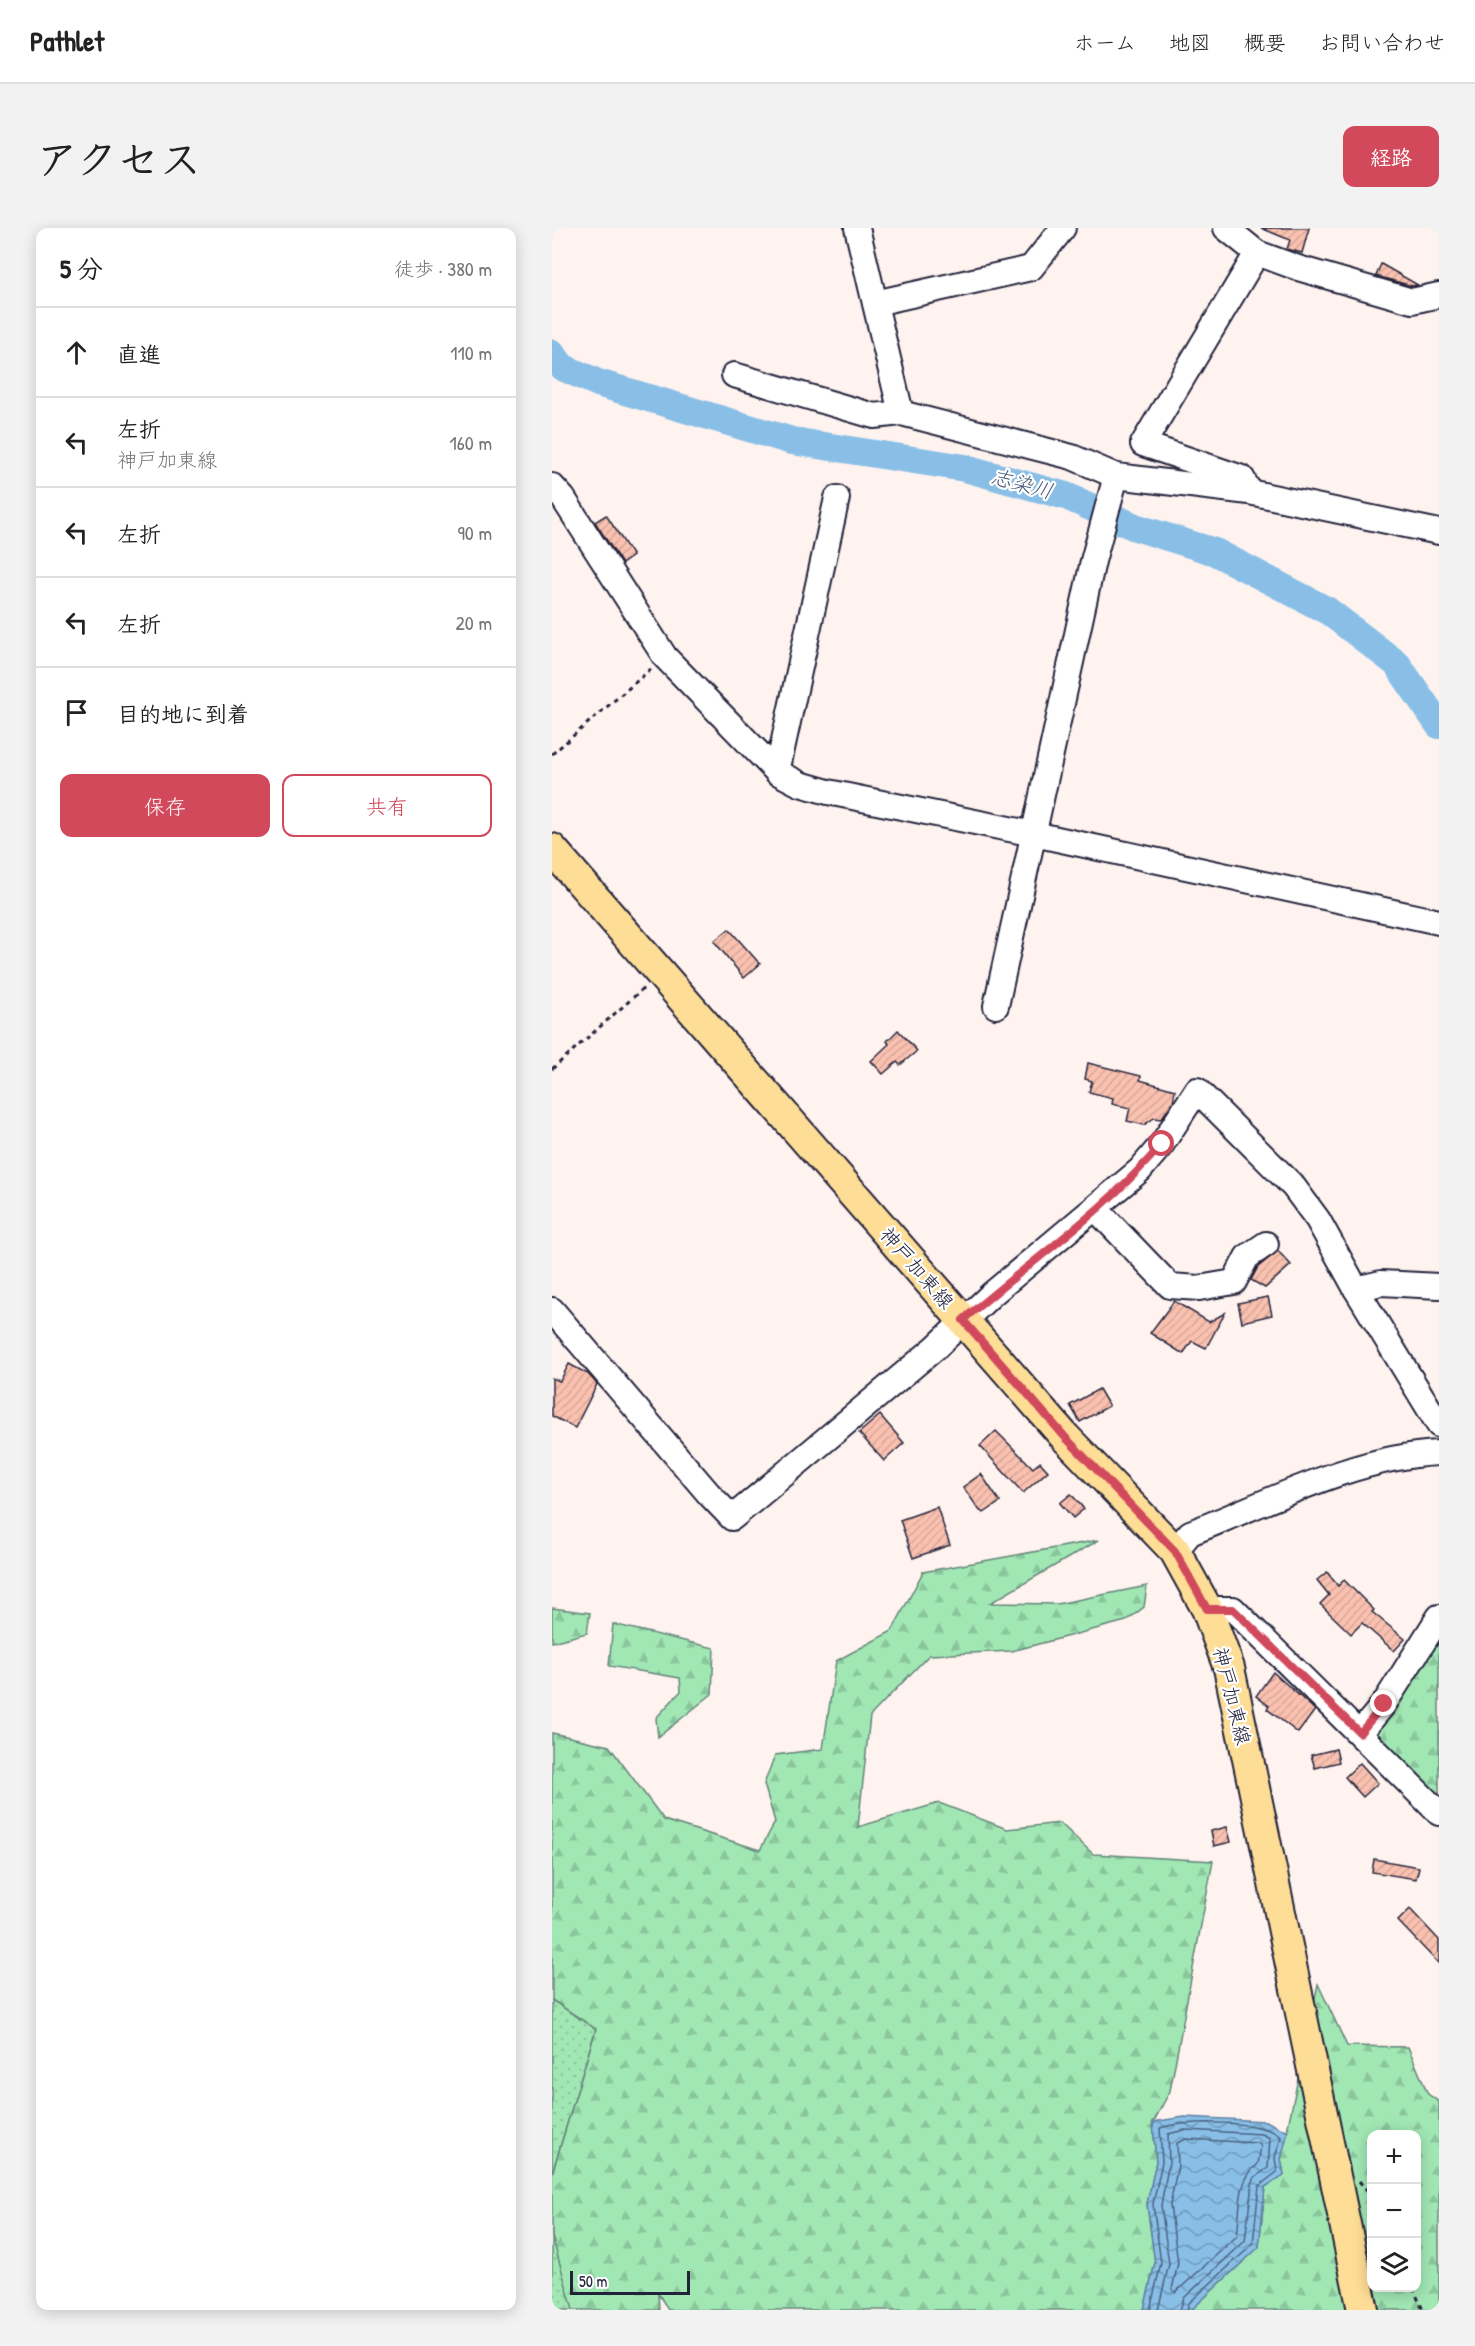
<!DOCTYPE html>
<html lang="ja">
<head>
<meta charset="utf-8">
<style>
	:root { --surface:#fff; --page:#f2f2f2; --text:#222; --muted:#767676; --line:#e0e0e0; --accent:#d1495b }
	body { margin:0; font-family:"Patrick Hand","Klee One",sans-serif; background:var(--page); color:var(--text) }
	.controls { position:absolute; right:18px; bottom:18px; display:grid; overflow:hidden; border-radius:12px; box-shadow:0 3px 15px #0003 }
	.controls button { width:54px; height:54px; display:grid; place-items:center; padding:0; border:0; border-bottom:2px solid var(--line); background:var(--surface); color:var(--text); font:30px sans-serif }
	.scale { position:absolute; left:18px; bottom:15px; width:120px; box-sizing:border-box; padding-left:6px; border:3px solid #22223b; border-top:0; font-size:16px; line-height:21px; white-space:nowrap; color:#22223b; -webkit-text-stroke:4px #fff; paint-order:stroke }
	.stop { position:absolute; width:18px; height:18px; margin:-14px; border:4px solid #d1495b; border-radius:50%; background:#fff }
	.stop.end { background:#d1495b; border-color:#fff; box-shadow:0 2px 6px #0008 }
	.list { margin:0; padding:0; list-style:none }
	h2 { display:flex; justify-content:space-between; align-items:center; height:78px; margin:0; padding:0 24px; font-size:26px }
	h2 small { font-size:20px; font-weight:400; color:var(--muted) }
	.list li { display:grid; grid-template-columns:39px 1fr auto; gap:18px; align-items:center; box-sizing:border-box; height:90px; padding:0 24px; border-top:2px solid var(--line) }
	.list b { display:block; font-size:22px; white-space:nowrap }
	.list p { margin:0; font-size:20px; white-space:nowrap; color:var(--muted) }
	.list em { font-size:20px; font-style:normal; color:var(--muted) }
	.actions { display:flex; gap:12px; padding:18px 24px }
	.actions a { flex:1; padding:14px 0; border:2px solid var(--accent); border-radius:12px; text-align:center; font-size:21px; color:var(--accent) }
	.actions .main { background:var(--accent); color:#fff }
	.icon { flex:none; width:33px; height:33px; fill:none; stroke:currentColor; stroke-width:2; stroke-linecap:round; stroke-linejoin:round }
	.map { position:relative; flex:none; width:887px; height:2082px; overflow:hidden; border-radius:12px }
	header { display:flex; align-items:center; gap:36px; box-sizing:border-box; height:84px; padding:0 30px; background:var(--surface); border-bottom:2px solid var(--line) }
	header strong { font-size:28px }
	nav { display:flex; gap:33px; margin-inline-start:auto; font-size:21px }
	.intro { display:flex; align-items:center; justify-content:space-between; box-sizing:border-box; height:144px; padding:0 36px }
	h1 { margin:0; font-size:42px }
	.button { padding:15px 27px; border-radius:12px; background:var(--accent); color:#fff; font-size:21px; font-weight:700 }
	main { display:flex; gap:36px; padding:0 36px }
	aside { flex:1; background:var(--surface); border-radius:12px; box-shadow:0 3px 15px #0003 }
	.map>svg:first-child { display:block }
	.grass { fill:url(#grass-dots); stroke:#628478; stroke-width:1.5 }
	.forest { fill:url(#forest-firs); stroke:#628478; stroke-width:1.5; fill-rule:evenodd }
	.water { fill:url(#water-waves); stroke:#6080a2; stroke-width:1.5 }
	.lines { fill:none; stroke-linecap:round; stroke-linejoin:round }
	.shore { stroke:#4b6180; stroke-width:1.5 }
	.river { stroke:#89bfe7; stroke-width:28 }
	.building { fill:url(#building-hatch); stroke:#22223b; stroke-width:1.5 }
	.minor-casing { stroke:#22223b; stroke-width:28 }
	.major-casing { stroke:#22223b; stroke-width:34 }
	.path { stroke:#22223b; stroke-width:3; stroke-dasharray:4.5 4.5; stroke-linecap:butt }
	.minor { stroke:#fff; stroke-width:24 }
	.major { stroke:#fedd96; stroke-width:30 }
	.route { stroke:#d1495b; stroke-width:8 }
	.labels { text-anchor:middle; stroke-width:4.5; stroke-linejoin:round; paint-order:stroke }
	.street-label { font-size:20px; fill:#22223b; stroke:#fff }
	.water-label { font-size:21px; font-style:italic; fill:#465977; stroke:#fff }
</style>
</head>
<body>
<header>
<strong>Pathlet</strong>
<nav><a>ホーム</a><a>地図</a><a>概要</a><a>お問い合わせ</a></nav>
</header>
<div class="intro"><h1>アクセス</h1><a class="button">経路</a></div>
<main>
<aside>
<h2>5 分<small>徒歩 · 380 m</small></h2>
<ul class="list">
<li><svg class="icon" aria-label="ahead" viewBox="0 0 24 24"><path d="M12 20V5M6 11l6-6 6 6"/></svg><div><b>直進</b></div><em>110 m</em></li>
<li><svg class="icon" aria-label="left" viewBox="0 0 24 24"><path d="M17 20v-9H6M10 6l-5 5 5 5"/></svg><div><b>左折</b><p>神戸加東線</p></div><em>160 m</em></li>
<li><svg class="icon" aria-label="left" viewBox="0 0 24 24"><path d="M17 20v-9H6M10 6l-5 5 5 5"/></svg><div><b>左折</b></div><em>90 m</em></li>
<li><svg class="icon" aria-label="left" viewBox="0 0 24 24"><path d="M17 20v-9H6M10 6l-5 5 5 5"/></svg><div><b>左折</b></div><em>20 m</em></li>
<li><svg class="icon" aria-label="arrive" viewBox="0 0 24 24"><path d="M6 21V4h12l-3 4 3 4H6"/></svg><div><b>目的地に到着</b></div></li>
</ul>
<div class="actions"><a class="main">保存</a><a>共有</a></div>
</aside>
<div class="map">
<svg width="887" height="2082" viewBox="0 0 887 2082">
	<defs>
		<pattern id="grass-dots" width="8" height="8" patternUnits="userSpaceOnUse" patternTransform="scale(1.5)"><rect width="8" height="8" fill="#a1e7b4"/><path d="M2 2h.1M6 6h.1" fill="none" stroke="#8ac69c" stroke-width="1.8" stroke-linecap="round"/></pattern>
		<pattern id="forest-firs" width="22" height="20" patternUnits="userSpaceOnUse" patternTransform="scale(1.5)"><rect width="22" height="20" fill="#a1e7b4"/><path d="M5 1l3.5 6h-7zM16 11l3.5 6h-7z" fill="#8ac69c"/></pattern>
		<pattern id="water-waves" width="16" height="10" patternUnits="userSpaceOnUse" patternTransform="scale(1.5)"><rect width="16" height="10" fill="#89bfe7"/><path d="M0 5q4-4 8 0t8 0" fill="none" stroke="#709bbc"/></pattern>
		<pattern id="building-hatch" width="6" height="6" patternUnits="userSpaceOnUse" patternTransform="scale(1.5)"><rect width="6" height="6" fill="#fac1b0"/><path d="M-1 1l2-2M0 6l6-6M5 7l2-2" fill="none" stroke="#d6a698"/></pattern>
	</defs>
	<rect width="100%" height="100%" fill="#fef3ef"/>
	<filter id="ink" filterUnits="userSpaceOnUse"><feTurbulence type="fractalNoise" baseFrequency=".0167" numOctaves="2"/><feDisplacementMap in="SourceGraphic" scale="12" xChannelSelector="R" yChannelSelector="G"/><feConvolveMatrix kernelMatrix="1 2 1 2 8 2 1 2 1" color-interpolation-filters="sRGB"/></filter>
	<g filter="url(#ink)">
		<g class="grass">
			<path d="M0,1772L44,1800L0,1946Z"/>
			<path d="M0,2001L30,2082H0Z"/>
		</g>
		<g class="forest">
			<path d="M547,1312L438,1375L505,1376L595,1358L592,1379L574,1393L460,1423L377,1427L318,1488L306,1599L387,1575L455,1601L508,1595L541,1626L661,1633L618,1863L601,1895L604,1934L595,1976L603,2035L592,2082H116L106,2065L107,2082H21L0,2008V1946L44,1801L0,1772V1505L57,1518L112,1592L208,1622L223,1594L212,1556L223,1527L271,1521L284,1433L340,1403L371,1344Z"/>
			<path d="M0,1380L38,1385L35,1405L0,1414Z"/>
			<path d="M61,1396L162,1420L160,1466L106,1509L104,1490L129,1463L128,1450L57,1438Z"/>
			<path d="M887,1405V1568L824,1505Z"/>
			<path d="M766,1756L795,1818L856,1819L876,1866L887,1874V2082H639L707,2019L713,1959L732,1947L729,1931ZM820,1906H864V2060H820Z"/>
		</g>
		<path class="water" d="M632,1889L714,1893L736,1904L729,1931L732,1947L713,1959L707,2019L639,2082H592L603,2035L595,1976L604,1934L601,1894Z"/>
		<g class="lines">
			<g class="shore">
				<path d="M634,1911L706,1915L709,1918L706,1936C684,1953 689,1982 685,2008L623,2065L620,2061L626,2035L618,1977L626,1937L625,1915Z"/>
				<path d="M598,2082L609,2035L601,1976L610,1934L608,1900C628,1892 715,1892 729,1909L723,1930L725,1944L707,1958L701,2016L637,2075L635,2082"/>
				<path d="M606,2082L617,2036L609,1977L617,1934L616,1906L633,1902L710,1906L718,1910L716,1940L703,1949L700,1956L693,2013L632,2070L628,2082"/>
			</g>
			<path class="river" d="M0,125L10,139L46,155L110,174L240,213L413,240L514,268L583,299L663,324L776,383L845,436L887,497"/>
		</g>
		<g class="building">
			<path d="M709,0H757L750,25L735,21L738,12Z"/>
			<path d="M829,36L866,57L860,58L824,48Z"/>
			<path d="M54,287L81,328L70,336L43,294Z"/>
			<path d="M177,701L208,736L192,750L162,713Z"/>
			<path d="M346,802L365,823L348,837L345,834L331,846L319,833L337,816L335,813Z"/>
			<path d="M536,835L589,848L588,852L623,862L621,874L609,891L602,890L592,897L575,893L578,880L560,876L561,870L537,864L540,853L533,851Z"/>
			<path d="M726,1023L739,1037L713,1060L699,1052L706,1039Z"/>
			<path d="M716,1069L720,1087L690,1094L686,1075Z"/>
			<path d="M622,1073L657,1094L673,1085L654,1120L640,1113L631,1126L598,1105Z"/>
			<path d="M17,1136L36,1146L45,1156L23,1200L0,1188V1150L8,1153Z"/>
			<path d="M547,1161L557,1178L528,1194L518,1177Z"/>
			<path d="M328,1187L352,1215L332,1233L307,1205Z"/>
			<path d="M444,1203L481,1240L488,1234L496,1243L471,1265L428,1218Z"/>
			<path d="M429,1246L448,1274L432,1285L428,1283L411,1259Z"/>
			<path d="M519,1266L532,1281L521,1290L508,1275Z"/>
			<path d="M385,1279L398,1317L361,1330L348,1292Z"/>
			<path d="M775,1344L786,1358L792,1352L822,1382L820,1384L853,1411L842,1423L810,1395L799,1406L768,1376L777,1367L765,1352Z"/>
			<path d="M721,1444L763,1482L746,1505L715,1481L717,1478L704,1468Z"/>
			<path d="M784,1521L787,1534L763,1540L759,1527Z"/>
			<path d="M808,1535L826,1555L811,1569L793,1549Z"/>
			<path d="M675,1599L679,1614L662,1618L659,1603Z"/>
			<path d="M822,1631L867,1639L864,1651L820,1644Z"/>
			<path d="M858,1681L887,1712V1736L846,1693Z"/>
		</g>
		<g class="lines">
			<g class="minor-casing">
				<g id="minor">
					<path d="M305,0L349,185L520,229L564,248L697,264L887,304"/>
					<path d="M674,0L705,25L746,40L860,73L887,67"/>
					<path d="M323,75L479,40L511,0"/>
					<path d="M182,147L322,188L349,185"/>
					<path d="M0,258L11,270L113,429L225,544L248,556L276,564L482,606L887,694"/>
					<path d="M697,263L690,250L591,216L705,25"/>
					<path d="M225,544L285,270"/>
					<path d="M444,778L541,333L564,248"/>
					<path d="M544,981L618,1058L647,1060L682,1054L695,1029L714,1016"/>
					<path d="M804,1061L829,1055L887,1058"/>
					<path d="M0,1082L157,1266L180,1290L383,1120L440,1066L588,942L610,916L645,862L741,958L766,992L804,1061L887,1197"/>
					<path d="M623,1323L638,1305C715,1275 805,1228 887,1225"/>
					<path d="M655,1381H681L887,1585"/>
					<path d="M808,1505L832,1476L887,1389"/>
				</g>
			</g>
			<g class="major-casing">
				<path id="major" d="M0,621L513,1209L623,1323L655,1381L677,1440L811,2082"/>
			</g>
			<g class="path">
				<path d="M0,526L99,441"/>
				<path d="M0,841L93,759"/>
				<path d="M807,1953L820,1968"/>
				<path d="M861,2060L871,2082"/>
			</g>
			<use href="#minor" class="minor"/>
			<use href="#major" class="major"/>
		</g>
	</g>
	<g class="lines" filter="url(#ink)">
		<path class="route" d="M610,916C553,984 477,1034 411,1092L513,1209L623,1323L655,1381H681L808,1505L832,1476"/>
	</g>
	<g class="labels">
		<g class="street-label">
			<text transform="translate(365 1040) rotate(49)" y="7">神戸加東線</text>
			<text transform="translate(680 1468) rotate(76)" y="7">神戸加東線</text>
		</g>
		<g class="water-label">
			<text transform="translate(470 256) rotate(15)" y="7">志染川</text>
		</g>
	</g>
</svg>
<div class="controls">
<button>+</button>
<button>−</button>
<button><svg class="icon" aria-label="layers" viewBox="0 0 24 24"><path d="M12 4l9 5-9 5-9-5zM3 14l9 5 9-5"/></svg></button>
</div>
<div class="scale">50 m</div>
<div class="stop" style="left:610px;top:916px"></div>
<div class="stop end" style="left:832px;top:1476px"></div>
</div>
</main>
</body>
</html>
